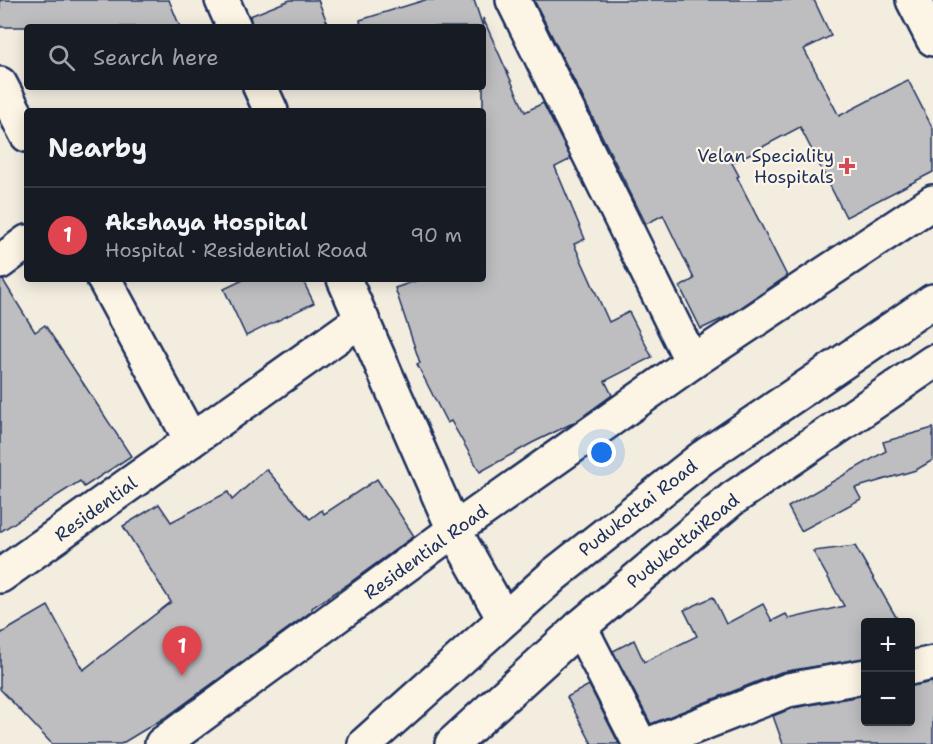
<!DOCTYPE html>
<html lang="en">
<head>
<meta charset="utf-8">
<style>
	:root { --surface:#171b24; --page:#242831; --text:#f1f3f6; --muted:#9ea1a6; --line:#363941; --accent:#8c9099 }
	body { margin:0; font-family:"Shantell Sans",sans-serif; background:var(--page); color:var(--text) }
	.controls { position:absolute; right:18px; bottom:18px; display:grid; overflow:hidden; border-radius:6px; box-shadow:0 3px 15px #0003 }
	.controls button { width:54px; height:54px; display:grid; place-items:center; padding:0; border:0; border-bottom:2px solid var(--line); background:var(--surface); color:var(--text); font:30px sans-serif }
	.you { position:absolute; left:602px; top:453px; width:21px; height:21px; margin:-15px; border:4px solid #fff; border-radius:50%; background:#1a73e8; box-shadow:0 0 0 9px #1a73e833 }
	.badge { display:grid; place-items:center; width:39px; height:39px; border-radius:50%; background:var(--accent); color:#fff; font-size:20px; font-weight:700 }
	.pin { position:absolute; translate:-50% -50px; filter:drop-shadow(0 2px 3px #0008) }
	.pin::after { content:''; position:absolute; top:32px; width:21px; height:18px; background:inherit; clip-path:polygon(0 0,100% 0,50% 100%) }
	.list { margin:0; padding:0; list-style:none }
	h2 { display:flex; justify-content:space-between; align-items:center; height:78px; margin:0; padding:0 24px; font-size:26px }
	h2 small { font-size:20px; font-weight:400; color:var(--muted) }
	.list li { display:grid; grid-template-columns:39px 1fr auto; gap:18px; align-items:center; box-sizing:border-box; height:96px; padding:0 24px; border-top:2px solid var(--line) }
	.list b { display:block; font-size:22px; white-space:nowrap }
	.list p { margin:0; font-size:20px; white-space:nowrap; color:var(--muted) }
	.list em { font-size:20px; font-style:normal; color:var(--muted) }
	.icon { flex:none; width:33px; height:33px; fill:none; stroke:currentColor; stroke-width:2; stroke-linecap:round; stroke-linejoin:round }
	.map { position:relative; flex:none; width:933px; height:744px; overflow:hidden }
	.search { position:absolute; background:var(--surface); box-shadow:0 3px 15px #0003; left:24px; top:24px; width:462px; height:66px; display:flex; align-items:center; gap:15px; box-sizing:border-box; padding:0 21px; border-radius:6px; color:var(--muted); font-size:22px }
	.panel { position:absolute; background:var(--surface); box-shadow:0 3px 15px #0003; left:24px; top:108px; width:462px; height:174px; border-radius:6px }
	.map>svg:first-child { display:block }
	.building { fill:#bebec0; stroke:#1b2f5e; stroke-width:1.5 }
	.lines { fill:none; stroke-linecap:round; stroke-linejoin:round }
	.minor-casing { stroke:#1b2f5e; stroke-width:38 }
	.secondary-casing { stroke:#1b2f5e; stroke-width:38 }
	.trunk-casing { stroke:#1b2f5e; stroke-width:38 }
	.minor { stroke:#fcf5e5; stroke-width:33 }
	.secondary { stroke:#fcf5e5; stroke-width:33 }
	.trunk { stroke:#fcf5e5; stroke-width:33 }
	.poi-dot { fill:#d1495b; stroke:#fcf5e5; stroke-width:2 }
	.labels { text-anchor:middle; stroke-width:4.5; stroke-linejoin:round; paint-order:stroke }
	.poi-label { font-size:18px; fill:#1b2f5e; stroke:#fcf5e5; text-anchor:end }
	.street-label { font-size:18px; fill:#1b2f5e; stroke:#fcf5e5 }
</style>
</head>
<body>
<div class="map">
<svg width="933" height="744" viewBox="0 0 933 744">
	<rect width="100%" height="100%" fill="#f3ede0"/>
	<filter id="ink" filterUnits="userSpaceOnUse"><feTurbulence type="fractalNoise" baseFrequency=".0167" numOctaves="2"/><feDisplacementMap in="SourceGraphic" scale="12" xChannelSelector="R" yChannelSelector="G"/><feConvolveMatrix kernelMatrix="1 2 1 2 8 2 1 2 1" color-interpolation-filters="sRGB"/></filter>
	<g filter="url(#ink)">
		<g class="building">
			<path d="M0,0H169L180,27H0Z"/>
			<path d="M290,0H318L329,27H252L250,16Z"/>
			<path d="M425,0H474L483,27H361L360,20Z"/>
			<path d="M534,0H814L831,36L804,49L839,116L908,80L933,129V172L846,217L800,127L732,163L739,176L737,177L787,276L730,315L701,329L680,287L694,279L663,215L646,224Z"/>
			<path d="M483,18L525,112L543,103L571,159L555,167L585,239L574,244L609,322L629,312L652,357L605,381L612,395L575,422L532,443L480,472L451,421L447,423L417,364L420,363L395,288L421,279H483Z"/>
			<path d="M245,279H302L314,303L246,336L224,289Z"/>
			<path d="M0,280H3L35,332L45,325L131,456L84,487L80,481L0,532Z"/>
			<path d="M933,428V460L916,470L855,488L861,499L801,531L788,507L886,451L883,442Z"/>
			<path d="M266,469L310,519L322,510L324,514L377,479L414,536L348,584L312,608V611L169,715L121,744H52L0,689V634L48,606L83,670L171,602L123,526L159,504L171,522L228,492L232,500Z"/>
			<path d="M855,546L899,622H866V658L781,672L651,724L613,651L634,640L644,662L697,636L684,610L713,597L726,624L763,604L772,621L786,614L789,619L844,606L813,551Z"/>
			<path d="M933,682V744H783L773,716L793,708L866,695V722H910V686Z"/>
			<path d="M589,685L619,744H592L567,697Z"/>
		</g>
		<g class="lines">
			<g class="minor-casing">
				<g id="minor">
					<path d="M222,0L234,27"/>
					<path d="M513,0L692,362"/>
					<path d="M0,84L27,135"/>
					<path d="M260,87L271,111"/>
					<path d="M0,262L27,242"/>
					<path d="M104,279L191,440"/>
					<path d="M344,279L454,530L504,619"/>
					<path d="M0,576L362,319"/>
					<path d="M580,627L640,744"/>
					<path d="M910,668L933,663"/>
					<path d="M162,744L454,530L692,362L933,202"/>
					<path d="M650,744L788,690L866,676"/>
				</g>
			</g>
			<g class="secondary-casing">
				<path id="secondary" d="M913,0L933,39"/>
			</g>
			<g class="trunk-casing">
				<g id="trunk">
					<path d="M365,744L555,574L702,458L933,301"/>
					<path d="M452,744L580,627L732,499L933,362"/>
				</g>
			</g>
			<use href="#minor" class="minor"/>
			<use href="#secondary" class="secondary"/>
			<use href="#trunk" class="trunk"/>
		</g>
	</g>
	<path class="poi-dot" d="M844 157h6v6h6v6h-6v6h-6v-6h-6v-6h6z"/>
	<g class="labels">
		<g class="poi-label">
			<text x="834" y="162">Velan Speciality<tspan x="834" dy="21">Hospitals</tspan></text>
		</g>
		<g class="street-label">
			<text transform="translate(638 508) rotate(-38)" y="6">Pudukottai Road</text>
			<text transform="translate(96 509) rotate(-36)" y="6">Residential</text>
			<text transform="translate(683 541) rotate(-39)" y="6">PudukottaiRoad</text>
			<text transform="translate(426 552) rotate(-36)" y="6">Residential Road</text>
		</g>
	</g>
</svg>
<div class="controls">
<button>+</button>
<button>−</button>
</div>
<div class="you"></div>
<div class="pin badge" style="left:182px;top:676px;background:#e0444e">1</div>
<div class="search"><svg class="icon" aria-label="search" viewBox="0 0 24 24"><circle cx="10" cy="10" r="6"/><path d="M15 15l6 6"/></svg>Search here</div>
<section class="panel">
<h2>Nearby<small></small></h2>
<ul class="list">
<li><span class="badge" style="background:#e0444e">1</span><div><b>Akshaya Hospital</b><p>Hospital · Residential Road</p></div><em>90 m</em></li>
</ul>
</section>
</div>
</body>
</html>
